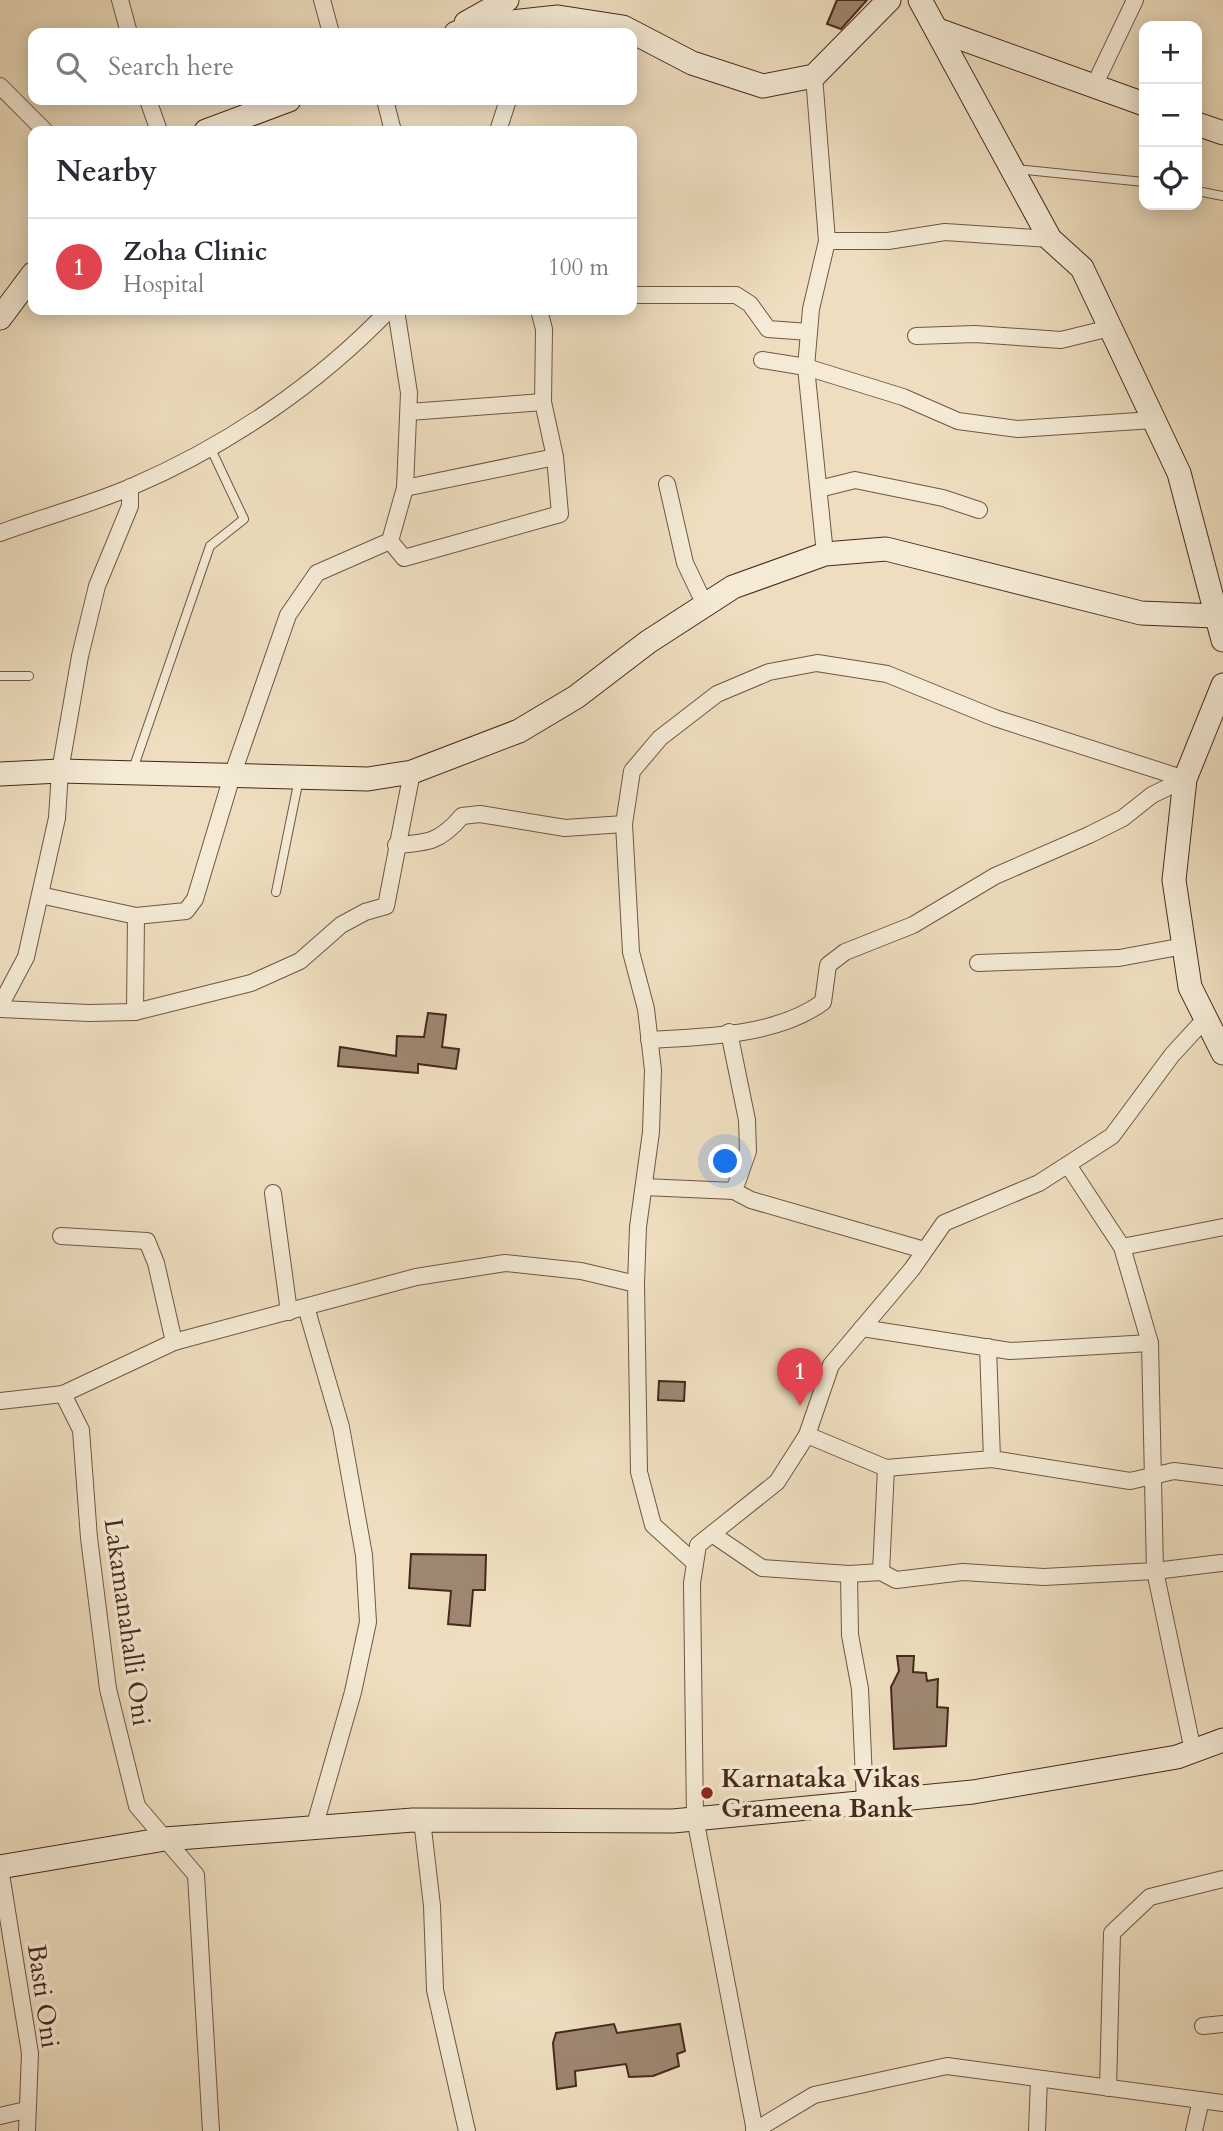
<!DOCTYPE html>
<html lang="en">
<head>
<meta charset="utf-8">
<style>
	:root { --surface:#fff; --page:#f7f7f7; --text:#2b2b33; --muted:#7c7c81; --line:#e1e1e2; --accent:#ea580c }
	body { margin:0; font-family:Cardo,serif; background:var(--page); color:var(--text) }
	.controls { position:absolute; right:21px; top:21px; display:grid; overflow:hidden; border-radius:14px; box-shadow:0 4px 18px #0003 }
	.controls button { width:63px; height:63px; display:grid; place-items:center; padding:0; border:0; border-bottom:2px solid var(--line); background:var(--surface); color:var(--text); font:35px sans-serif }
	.you { position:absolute; left:726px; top:1162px; width:24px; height:24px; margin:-18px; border:5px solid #fff; border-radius:50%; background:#1a73e8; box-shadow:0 0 0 10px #1a73e833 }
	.badge { display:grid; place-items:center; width:46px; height:46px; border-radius:50%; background:var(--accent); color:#fff; font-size:23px; font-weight:700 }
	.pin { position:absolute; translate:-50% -58px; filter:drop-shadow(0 2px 4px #0008) }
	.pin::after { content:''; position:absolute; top:37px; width:24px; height:21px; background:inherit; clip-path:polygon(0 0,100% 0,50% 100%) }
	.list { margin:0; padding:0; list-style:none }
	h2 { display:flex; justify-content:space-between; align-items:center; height:91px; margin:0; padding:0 28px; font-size:30px }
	h2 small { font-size:23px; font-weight:400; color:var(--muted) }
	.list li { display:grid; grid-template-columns:46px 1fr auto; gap:21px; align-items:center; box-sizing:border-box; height:98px; padding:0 28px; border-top:2px solid var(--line) }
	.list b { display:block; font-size:26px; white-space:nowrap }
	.list p { margin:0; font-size:23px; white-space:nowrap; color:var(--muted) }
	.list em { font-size:23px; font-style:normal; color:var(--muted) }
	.icon { flex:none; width:38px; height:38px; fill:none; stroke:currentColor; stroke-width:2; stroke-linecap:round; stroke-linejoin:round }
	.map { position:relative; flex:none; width:1223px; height:2131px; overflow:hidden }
	.search { position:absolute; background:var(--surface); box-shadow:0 4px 18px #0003; left:28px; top:28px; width:609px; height:77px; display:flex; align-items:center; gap:18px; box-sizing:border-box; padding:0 24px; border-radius:14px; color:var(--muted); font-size:26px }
	.panel { position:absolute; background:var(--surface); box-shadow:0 4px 18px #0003; left:28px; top:126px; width:609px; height:189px; border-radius:14px }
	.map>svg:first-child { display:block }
	.building { fill:#9e8771; stroke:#47291c; stroke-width:2 }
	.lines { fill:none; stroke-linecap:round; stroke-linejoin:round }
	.lane-casing { stroke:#715645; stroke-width:10 }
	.street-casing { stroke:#715645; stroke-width:18 }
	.secondary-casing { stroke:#47291c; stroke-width:25 }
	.lane { stroke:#f4ead5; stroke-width:8 }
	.street { stroke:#f4ead5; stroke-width:16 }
	.secondary { stroke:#f4ead5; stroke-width:23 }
	.poi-dot { fill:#8f2418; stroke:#f4ead5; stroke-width:2.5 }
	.labels { text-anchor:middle; stroke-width:7; stroke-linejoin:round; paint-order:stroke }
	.street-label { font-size:26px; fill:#47291c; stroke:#f4ead5 }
	.poi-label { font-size:26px; font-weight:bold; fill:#47291c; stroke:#f4ead5; text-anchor:start }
</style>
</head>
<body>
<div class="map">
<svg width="1223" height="2131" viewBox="0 0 1223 2131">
	<rect width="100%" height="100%" fill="#eedebf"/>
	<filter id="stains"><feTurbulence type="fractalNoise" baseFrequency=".00286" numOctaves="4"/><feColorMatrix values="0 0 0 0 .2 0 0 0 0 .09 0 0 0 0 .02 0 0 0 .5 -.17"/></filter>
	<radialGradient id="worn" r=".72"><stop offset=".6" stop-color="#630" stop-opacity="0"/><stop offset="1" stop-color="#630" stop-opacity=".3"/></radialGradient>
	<g class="building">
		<path d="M837,0H867L841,29L827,24Z"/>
		<path d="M428,1013L446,1015L442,1047L459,1049L456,1069L418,1064V1073L338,1066L340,1047L396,1056L397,1036L424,1037Z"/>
		<path d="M659,1381L685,1382L684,1401L658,1400Z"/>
		<path d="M411,1554L486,1555L485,1590H473L470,1626L448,1624L451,1591L409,1588Z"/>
		<path d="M897,1656H914L913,1672L926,1673L927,1681L938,1679L937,1707L948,1708L946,1746L894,1749L891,1687L899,1671Z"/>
		<path d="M614,2024L617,2033L680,2024L685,2051L677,2054L679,2066L653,2076L629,2077L626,2064L575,2071L576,2086L557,2089L553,2043L556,2033Z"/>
	</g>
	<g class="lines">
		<g class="lane-casing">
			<g id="lane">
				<path d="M1016,169L1144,182"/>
				<path d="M1197,191L1223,196"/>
				<path d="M0,676H29"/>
				<path d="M132,772L210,546L244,519L210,447"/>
				<path d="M276,892L299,779"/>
			</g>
		</g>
		<g class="street-casing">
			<g id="street">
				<path d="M120,0L129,33"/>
				<path d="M322,0L331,33"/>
				<path d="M814,76L827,241L811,309L806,367L825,554"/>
				<path d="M0,86L45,131"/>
				<path d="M1094,86L1135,0"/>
				<path d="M148,100L159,131"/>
				<path d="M385,100L393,131"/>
				<path d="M498,131L508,100"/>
				<path d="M827,241H888L945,232L1050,239"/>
				<path d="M632,295H736L750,304L768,329L809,332"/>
				<path d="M916,336L975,334L1061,340L1110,328"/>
				<path d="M762,360L806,367L903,397L958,421L1018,429L1153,420"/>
				<path d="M409,412L543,402"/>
				<path d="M667,484L685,563L705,605"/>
				<path d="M405,488L555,457"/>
				<path d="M819,489L855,480L943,498L979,510"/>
				<path d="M0,533C43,517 89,505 131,487C227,446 317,385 389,310"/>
				<path d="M390,541L404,558L560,514L555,457L543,402L544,329L539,310"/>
				<path d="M396,845C429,843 441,841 462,816L480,814L565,828L624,824"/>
				<path d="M40,895L136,916L186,911L195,899L232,776L288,615L317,573L390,541L405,488L409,393L396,310"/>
				<path d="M978,963L1119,958L1184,946"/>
				<path d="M0,1006L26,957L57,818L60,771L80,656L97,586L130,506V487"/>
				<path d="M0,1009L89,1013L135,1012L251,983L300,961L341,925L365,912L386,906L412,772"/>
				<path d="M135,1012L136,916"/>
				<path d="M729,1032L747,1120L748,1151L734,1191"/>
				<path d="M649,1040C705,1037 777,1036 823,1002L828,965L845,952L913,925L995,876L1089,835L1123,818L1152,795L1185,779"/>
				<path d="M1068,1165L1122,1247L1150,1343L1155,1571L1193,1751"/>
				<path d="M644,1187L734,1191L751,1200L924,1250"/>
				<path d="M273,1193L289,1312"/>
				<path d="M61,1236L147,1241L156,1263L174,1342"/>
				<path d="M1122,1247L1223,1227"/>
				<path d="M306,1307L341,1427L364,1555L368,1622L353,1692L314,1828"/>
				<path d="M862,1328L1010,1351L1150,1343"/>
				<path d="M988,1347L992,1459"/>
				<path d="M63,1394L81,1430L89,1538L108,1689L137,1806L196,1875L211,2131"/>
				<path d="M0,1401L63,1394L174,1342L416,1277L505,1263L581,1271L636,1284"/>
				<path d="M807,1435L886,1468L992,1459L1130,1481L1174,1471L1223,1477"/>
				<path d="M712,1534L762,1568L849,1574L881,1572L896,1580L963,1572L1044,1577L1155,1571L1221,1563"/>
				<path d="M695,1563L653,1525L639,1472L636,1284L638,1227L651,1132L653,1070L646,1009L631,952L624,824L632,771L660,738L717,694L769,672L817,663L887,674L995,718L1185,779"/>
				<path d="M881,1572L886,1468"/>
				<path d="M849,1574L850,1635L860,1689L865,1802"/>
				<path d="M422,1820L432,1906L435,1990L467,2131"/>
				<path d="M0,1868L30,2053L27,2131"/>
				<path d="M1203,2026L1223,2024"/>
				<path d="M1108,2088L1112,1933L1150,1897L1223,1879"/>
				<path d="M0,2116L26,2110"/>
				<path d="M754,2131L814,2095L947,2066L1223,2103"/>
				<path d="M755,2131L695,1818L692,1583L698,1545L777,1482L807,1435L831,1365L912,1269L944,1223L1039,1183L1112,1136L1172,1055L1206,1018"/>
				<path d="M1037,2131L1039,2079"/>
				<path d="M1194,2131L1201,2100"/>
			</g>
		</g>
		<g class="secondary-casing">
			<g id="secondary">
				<path d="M920,0L1050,239L1082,268L1179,473L1223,640"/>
				<path d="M466,23L507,0"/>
				<path d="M938,30L1144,104"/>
				<path d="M456,33L502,23L558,17L623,27L692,63L763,86L814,76L889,0"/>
				<path d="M1197,124L1223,133"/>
				<path d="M206,131L289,100"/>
				<path d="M0,318L33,274"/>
				<path d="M1223,685L1185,779L1174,880L1190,987L1223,1053"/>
				<path d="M0,774L60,771L368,779L412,772L519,731L576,697L648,642L733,587L825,554L886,549L1141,613L1215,616"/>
				<path d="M0,1867L165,1839L413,1820L673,1821L973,1792L1177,1757L1223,1740"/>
			</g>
		</g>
		<use href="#lane" class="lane"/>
		<use href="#street" class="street"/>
		<use href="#secondary" class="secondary"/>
	</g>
	<circle class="poi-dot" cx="707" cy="1793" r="7"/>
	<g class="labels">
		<g class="street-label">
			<text transform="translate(128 1622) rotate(82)" y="9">Lakamanahalli Oni</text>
			<text transform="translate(44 1996) rotate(82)" y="9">Basti Oni</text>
		</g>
		<g class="poi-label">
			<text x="721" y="1787">Karnataka Vikas<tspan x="721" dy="30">Grameena Bank</tspan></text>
		</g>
	</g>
	<rect width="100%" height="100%" filter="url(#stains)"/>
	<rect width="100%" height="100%" fill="url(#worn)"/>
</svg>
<div class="controls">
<button>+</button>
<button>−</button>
<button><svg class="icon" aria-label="locate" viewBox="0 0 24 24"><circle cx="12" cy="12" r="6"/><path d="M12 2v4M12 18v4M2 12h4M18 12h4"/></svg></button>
</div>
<div class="you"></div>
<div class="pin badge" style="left:800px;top:1406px;background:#e0444e">1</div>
<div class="search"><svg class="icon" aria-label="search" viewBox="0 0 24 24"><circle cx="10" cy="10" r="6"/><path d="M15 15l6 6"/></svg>Search here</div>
<section class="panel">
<h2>Nearby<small></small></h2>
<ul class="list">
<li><span class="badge" style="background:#e0444e">1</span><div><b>Zoha Clinic</b><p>Hospital</p></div><em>100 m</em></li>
</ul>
</section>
</div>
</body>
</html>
